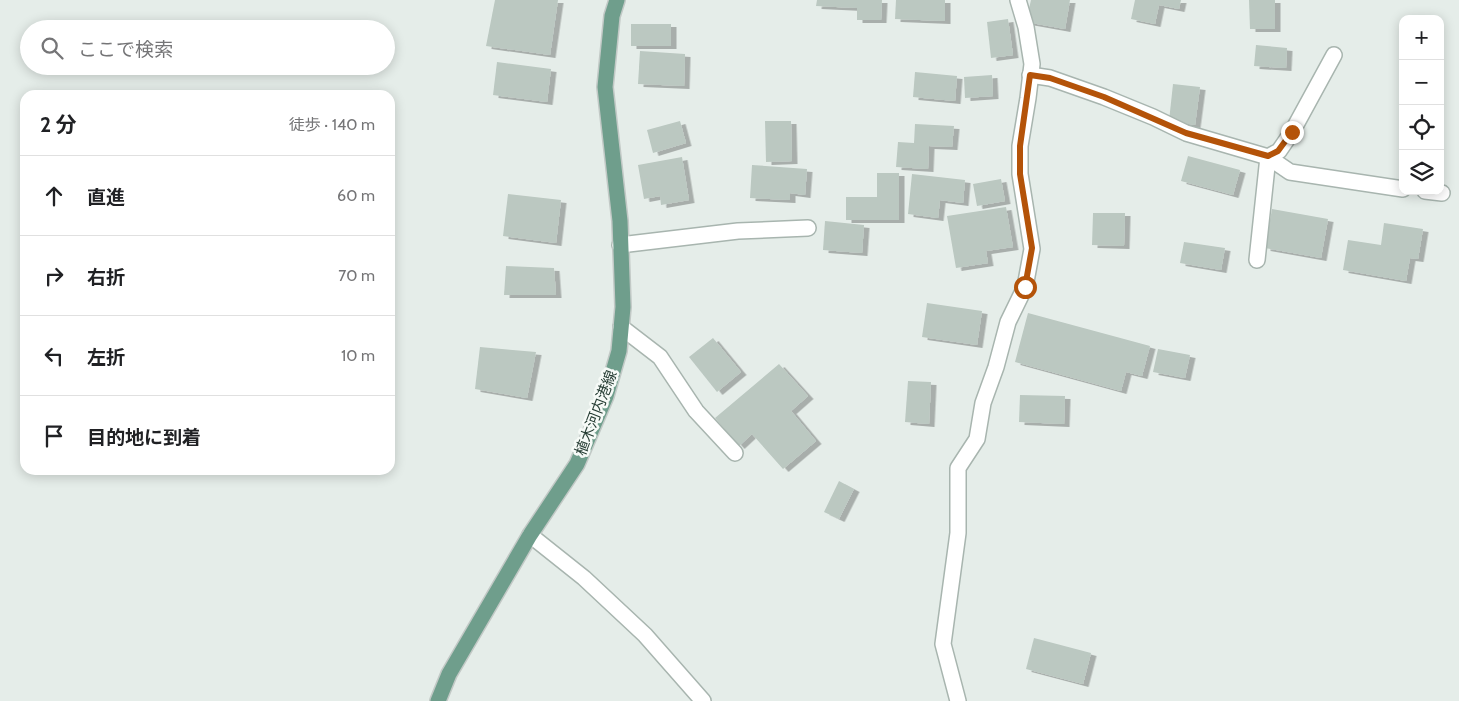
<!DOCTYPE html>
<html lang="ja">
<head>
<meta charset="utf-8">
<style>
	:root { --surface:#fff; --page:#f2f2f2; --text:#202124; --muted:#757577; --line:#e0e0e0 }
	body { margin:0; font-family:Cabin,"Noto Sans JP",sans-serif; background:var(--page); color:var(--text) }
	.controls { position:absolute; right:15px; top:15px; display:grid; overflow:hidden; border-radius:10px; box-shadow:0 2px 12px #0003 }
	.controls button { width:45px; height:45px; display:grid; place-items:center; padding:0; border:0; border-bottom:1px solid var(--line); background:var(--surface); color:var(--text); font:25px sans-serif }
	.stop { position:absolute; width:15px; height:15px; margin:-11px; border:4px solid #b45309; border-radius:50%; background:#fff }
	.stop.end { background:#b45309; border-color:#fff; box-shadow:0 1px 5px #0008 }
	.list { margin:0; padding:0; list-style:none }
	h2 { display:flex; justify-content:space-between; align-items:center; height:65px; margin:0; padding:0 20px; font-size:21px }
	h2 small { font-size:16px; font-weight:400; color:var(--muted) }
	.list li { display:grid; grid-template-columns:32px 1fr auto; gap:15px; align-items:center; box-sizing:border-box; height:80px; padding:0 20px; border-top:1px solid var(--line) }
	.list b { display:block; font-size:19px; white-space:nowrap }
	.list em { font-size:16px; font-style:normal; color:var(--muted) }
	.icon { flex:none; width:28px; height:28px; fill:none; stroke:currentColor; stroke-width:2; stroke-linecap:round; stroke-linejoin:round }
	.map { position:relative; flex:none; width:1459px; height:701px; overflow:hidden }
	.search { position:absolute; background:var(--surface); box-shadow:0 2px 12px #0003; left:20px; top:20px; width:375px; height:55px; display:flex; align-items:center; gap:12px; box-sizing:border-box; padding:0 18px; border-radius:28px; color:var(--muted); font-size:19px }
	.panel { position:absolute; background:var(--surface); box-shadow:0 2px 12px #0003; left:20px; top:90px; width:375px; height:385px; border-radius:15px }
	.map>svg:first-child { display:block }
	.building { fill:#bbc8c1; filter:url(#shadow) }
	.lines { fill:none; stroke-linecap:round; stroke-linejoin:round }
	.minor-casing { stroke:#a8b5af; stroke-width:18 }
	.major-casing { stroke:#c2c9c6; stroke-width:18 }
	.minor { stroke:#fff; stroke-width:15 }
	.major { stroke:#6f9e8c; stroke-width:15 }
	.route { stroke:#b45309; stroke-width:6 }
	.labels { text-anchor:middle; stroke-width:5; stroke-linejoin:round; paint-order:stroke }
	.street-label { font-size:15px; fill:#263d34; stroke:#f6faf7 }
</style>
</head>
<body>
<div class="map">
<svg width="1459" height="701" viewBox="0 0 1459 701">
	<defs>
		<filter id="shadow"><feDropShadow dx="5.5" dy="3" stdDeviation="0" flood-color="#0004"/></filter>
	</defs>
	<rect width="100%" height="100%" fill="#e5ede9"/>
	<g class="building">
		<path d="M495,0H558L550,55L486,46Z"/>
		<path d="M817,0H882L881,20H857V8L816,6Z"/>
		<path d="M896,0H945V21L895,19Z"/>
		<path d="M1031,0H1070L1065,29L1026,22Z"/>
		<path d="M1135,0H1181L1179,9L1159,5L1155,24L1131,19Z"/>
		<path d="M1249,0H1275V29H1250Z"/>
		<path d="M1008,19L1013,55L991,58L987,22Z"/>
		<rect x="631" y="24" width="40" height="22"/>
		<path d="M1256,45L1287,48L1286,68L1254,66Z"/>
		<path d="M640,51L685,54L684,86L638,84Z"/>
		<path d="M497,62L551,69L547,102L493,95Z"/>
		<path d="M915,72L957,76L955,101L913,97Z"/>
		<path d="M992,75L993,96L965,98L964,77Z"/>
		<path d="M1173,84L1200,87L1195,125L1169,121Z"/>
		<path d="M680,121L686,143L653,153L647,130Z"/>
		<path d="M765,121H791L792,161L766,162Z"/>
		<path d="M915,124L954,126L952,147L929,146L928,169L896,167L898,142L914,143Z"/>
		<path d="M1188,156L1240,170L1233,195L1181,181Z"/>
		<path d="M682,157L689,200L661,205L660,196L644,199L638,165Z"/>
		<path d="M752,165L807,169L805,195L790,193V200L750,198Z"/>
		<path d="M877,173H899V220H846V197H877Z"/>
		<path d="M912,174L965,180L963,203L940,200L938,218L908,214Z"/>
		<path d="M1001,179L1005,201L977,206L973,184Z"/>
		<path d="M508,194L561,200L556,243L503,236Z"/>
		<path d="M1006,207L1013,247L986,251L988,263L956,268L947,216Z"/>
		<path d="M1272,209L1328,219L1321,258L1265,248Z"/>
		<path d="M1093,213H1125L1124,246L1092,245Z"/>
		<path d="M825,221L864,225L862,253L823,250Z"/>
		<path d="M1384,223L1423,229L1418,259L1410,258L1406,281L1343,270L1348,240L1381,245Z"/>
		<path d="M1184,242L1225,248L1221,270L1180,263Z"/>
		<path d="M506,266L554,268L556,295H504Z"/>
		<path d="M927,303L982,311L977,345L922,337Z"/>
		<path d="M1028,313L1150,346L1142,376L1126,372L1121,391L1015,362Z"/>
		<path d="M713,338L741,372L717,392L689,357Z"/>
		<path d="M480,347L536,352L527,398L475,389Z"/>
		<path d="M1158,349L1190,355L1185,378L1153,372Z"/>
		<path d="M779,364L808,396L791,411L816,441L783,469L752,434L739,446L715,418Z"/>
		<path d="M908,381L931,382L929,424L905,422Z"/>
		<path d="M1020,395L1065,396L1064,424L1019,422Z"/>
		<path d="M839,481L854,489L839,519L824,512Z"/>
		<path d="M1034,638L1091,653L1083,684L1026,669Z"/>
	</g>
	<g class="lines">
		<g class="minor-casing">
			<g id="minor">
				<path d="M1030,75L1050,78L1104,97L1153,117L1186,133L1268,157L1279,151L1292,132L1334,55"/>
				<path d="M1425,191L1442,193"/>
				<path d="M620,245L738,231L808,228"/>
				<path d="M1257,260L1268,157L1290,172L1403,189"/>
				<path d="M621,327L660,357L696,411L735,453"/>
				<path d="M530,535L584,578L645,635L703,701"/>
				<path d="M958,701L943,644L958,533V468L977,439L983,403L996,367L1008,322L1025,287L1032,249L1020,174V146L1028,98L1032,64L1026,27L1018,0"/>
			</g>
		</g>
		<g class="major-casing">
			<path id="major" d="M438,701L449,674L530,535L577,464L606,396L619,351L623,307L620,221L605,87L612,16L617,0"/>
		</g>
		<use href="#minor" class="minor"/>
		<use href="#major" class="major"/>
	</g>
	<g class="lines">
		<path class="route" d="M1025,287L1032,248L1020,174V146L1030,75L1050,78L1104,97L1186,133L1268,156L1278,151L1292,132"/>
	</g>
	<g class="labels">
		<g class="street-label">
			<text transform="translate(596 413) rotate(-69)" y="5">植木河内港線</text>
		</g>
	</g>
</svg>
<div class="controls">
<button>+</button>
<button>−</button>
<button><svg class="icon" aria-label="locate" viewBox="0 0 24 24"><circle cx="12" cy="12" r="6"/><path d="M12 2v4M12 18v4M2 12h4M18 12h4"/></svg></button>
<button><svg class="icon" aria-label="layers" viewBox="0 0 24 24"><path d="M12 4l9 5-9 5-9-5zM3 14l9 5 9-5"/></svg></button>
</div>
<div class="stop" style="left:1025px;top:287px"></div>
<div class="stop end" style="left:1292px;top:132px"></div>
<div class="search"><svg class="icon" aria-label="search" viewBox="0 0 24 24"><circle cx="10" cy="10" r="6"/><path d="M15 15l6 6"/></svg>ここで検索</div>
<section class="panel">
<h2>2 分<small>徒歩 · 140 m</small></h2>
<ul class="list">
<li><svg class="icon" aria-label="ahead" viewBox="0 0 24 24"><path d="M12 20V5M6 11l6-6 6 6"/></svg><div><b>直進</b></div><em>60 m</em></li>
<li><svg class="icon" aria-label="right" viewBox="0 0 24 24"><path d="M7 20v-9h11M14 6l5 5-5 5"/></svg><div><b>右折</b></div><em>70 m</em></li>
<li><svg class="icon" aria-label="left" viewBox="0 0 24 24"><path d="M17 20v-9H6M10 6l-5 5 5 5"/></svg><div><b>左折</b></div><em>10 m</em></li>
<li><svg class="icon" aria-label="arrive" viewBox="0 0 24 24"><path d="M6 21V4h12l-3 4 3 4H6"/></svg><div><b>目的地に到着</b></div></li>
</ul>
</section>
</div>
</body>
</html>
